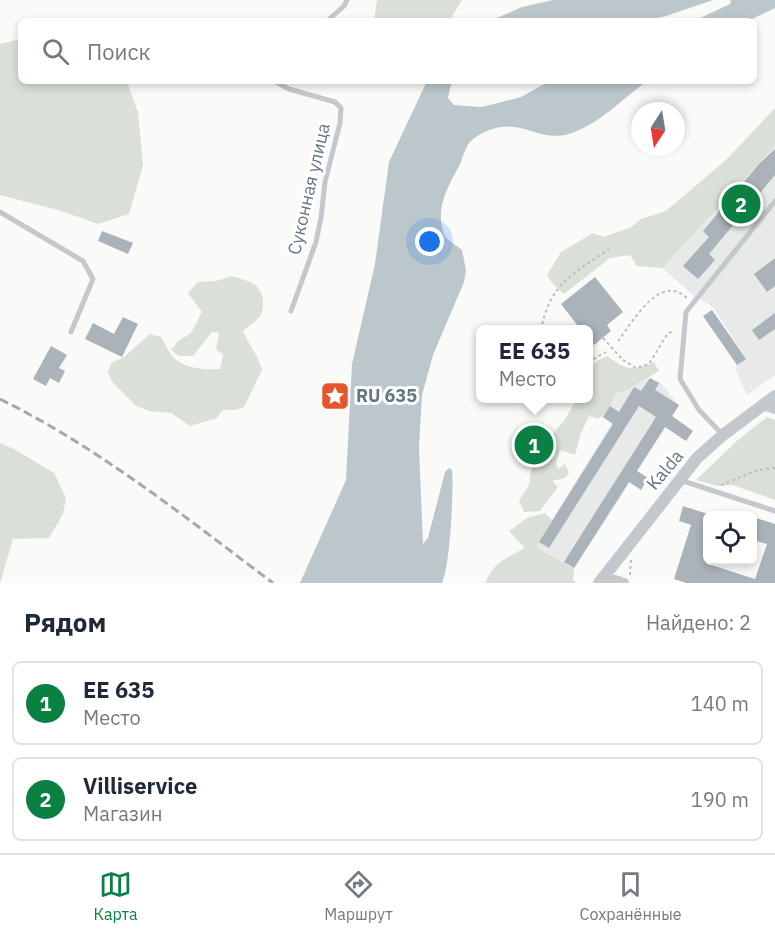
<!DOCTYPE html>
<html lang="ru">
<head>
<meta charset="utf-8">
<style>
	:root { --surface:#fff; --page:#f2f2f3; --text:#1f2937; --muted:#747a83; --line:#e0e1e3; --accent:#0b8043 }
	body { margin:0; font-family:"IBM Plex Sans",sans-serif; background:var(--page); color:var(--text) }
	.controls { position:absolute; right:18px; bottom:18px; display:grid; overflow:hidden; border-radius:9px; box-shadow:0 3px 9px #0003 }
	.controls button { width:54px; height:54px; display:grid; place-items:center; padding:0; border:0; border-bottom:2px solid var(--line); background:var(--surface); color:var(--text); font:30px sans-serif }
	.compass { position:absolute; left:631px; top:102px; width:54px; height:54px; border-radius:50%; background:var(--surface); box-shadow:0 3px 9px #0003; rotate:192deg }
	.you { position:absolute; left:430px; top:242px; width:21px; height:21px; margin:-15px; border:4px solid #fff; border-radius:50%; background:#1a73e8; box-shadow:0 0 0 9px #1a73e833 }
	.badge { display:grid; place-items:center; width:39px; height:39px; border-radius:50%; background:var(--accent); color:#fff; font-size:20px; font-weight:700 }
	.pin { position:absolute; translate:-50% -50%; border:3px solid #fff; box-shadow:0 2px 6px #0006 }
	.popup { position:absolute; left:476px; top:325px; width:117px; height:78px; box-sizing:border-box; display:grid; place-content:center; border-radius:9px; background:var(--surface); filter:drop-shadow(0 2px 4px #0005); font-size:20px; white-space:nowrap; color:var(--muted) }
	.popup b { font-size:22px; color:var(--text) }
	.popup::after { content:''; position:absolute; left:50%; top:100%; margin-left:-12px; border:12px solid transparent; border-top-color:var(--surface) }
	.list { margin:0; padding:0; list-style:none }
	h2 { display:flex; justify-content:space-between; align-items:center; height:78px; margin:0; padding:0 24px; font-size:26px }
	h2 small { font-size:20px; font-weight:400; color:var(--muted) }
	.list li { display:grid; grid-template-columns:39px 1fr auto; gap:18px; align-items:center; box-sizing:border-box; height:84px; margin:0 12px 12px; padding:0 12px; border:2px solid var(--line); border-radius:9px }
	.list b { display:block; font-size:22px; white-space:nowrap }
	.list p { margin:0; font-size:20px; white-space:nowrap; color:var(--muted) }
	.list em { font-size:20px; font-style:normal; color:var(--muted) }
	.icon { flex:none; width:33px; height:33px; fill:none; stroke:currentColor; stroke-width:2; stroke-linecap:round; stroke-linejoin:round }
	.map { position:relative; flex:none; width:775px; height:583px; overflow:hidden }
	.search { position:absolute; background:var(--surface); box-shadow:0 3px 9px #0003; left:18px; right:18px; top:18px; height:66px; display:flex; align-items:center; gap:15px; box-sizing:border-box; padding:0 21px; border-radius:9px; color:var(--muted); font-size:22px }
	.sheet { height:270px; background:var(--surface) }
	nav { display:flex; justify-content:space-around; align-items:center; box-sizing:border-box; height:84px; border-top:2px solid var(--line); background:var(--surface); font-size:16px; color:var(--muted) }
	nav a { display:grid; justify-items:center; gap:3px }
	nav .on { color:var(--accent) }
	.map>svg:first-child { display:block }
	.built { fill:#e8e9e9 }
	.green { fill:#dadfd7 }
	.water { fill:#bbc7cb }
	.building { fill:#aab3b9 }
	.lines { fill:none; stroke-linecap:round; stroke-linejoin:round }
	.path { stroke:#bbbfc2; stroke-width:2; stroke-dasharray:3 3; stroke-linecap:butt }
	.service { stroke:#c3c8cc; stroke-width:5 }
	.minor { stroke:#c3c8cc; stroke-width:10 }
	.tertiary { stroke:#c3c8cc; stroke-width:12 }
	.rail { stroke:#a2aab0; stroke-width:3; stroke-dasharray:9 4.5; stroke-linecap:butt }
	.path-bridge { stroke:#bbbfc2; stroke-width:2; stroke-dasharray:3 3; stroke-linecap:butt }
	.labels { text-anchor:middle; stroke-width:6; stroke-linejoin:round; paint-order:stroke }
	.street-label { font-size:18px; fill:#657683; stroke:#fff }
	.poi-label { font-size:18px; font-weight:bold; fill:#657683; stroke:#fff; text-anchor:start }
</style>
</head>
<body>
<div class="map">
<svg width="775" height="583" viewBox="0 0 775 583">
	<rect width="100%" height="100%" fill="#fafaf8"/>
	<g class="built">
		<path d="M775,146V375L747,395L736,370L737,364L745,357L713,307L693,295L662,268Z"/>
		<path d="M650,378L661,383L679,406L574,569L535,547L612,423L602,417L614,400L616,393L626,391Z"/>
	</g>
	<g class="green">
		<path d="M377,0H462L449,21H374Z"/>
		<path d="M16,40H21V81L127,82L138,112L143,165L129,214L98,224L58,210L0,195V44Z"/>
		<path d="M775,108V146L662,268L637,266L630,255L610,258L564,294L552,283L547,275L561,252L593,233L603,237L630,228L641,219L666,211L727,159Z"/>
		<path d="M231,276C246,280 261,283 263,300C263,307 263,314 258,318C254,323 248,327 243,331C249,345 258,355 262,370L244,407L235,410H222L217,418L190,426L171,413L150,411L136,406L113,383L108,373L111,363L124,357L150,334L161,337C166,344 168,352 174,358C186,369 205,370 220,369L223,355L216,349L219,333L212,332L193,356H179L171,350L178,341L191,333L202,312L188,293L198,282L216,281Z"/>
		<path d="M607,356C626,370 633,372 654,362L659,371L626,391L616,393C613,403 606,414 598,419L589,416L581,433L575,455L560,450L556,463L558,469L565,464L569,473L565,478L552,481L558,487L540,511L524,512L519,501L529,485L531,471L546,441L564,421L574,404L572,399L588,398C588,376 584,366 607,356Z"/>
		<path d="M767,417L775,420V500L733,485L718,486L696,480L739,439Z"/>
		<path d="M0,443L14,449L54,473L66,498L63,514L49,538L13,539L0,583Z"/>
		<path d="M545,513L552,520L536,547L574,569L573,580L576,583H485C495,561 505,559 525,548L509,531L527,518Z"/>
	</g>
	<g class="water">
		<path d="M553,0H713L666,16L644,21H490L522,7Z"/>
		<path d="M731,0H775V8L748,21H694L730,4Z"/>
		<path d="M427,81H454L451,85L448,98L454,105L481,107L498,103L521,97L550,81H647C622,99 602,122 572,133C544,143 526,123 500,127C490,129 478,134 471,141C465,147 463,158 459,166C448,187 436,206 443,231C445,240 455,244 462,250L466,270L464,282L433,355L422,395L419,447L423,544L428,538L445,472L449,468L452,470C454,489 450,566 442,583H300L346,480L352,364L375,264L389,162Z"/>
	</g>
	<g class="building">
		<path d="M775,149V175L709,254L715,260L698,279L683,266L709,237L703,231L759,164Z"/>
		<path d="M102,231L133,243L128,254L98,241Z"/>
		<path d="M775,258V286L767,292L754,274Z"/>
		<path d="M595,277L623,312L607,325L611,331L594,345L588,338V330H581L561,304Z"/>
		<path d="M712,310L746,359L737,365L703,316Z"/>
		<path d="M775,313V329L759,340L752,330Z"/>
		<path d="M123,317L138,324L122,357L85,339L93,323L114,334Z"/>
		<path d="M51,346L67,355L59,368L65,371L59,383L50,378L46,386L33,379Z"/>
		<path d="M650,378L659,383L655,390L679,405L672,416L693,431L686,441L665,427L637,471L648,478L641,490L629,482L574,568L564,562L656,417L639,406L549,548L539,542L613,424L603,417L610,406L619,412L634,387L641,391Z"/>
		<path d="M683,506L708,514V564L755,579L767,544L753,540V517L775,524V583H686L674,579L691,525L679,521Z"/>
	</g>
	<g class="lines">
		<g class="path">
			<path d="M541,330C550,283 573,274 609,249"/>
			<path d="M618,341C633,322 660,271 688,299"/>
			<path d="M623,360L636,368L649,364L668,333L675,331"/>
			<path d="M588,362L606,352"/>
			<path d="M721,485L758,470L775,468"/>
			<path d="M630,575L631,560"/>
		</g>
		<g class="service">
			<path d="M327,21L344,6L347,0"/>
			<path d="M274,81L289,89L335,102L341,108L340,123L325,182L321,218L316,242L291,311"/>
			<path d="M0,212L83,261L93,279L71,332"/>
			<path d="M723,435L699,410L680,379L686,312L775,201"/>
			<path d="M680,480L775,511"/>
		</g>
		<g class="minor">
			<path d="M763,405L775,409"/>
			<path d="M600,581L615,580L624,583"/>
		</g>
		<path class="tertiary" d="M599,583L697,458L723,435L775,396"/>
		<path class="rail" d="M0,399C99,448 185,517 273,583"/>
		<path class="path-bridge" d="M603,338L623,360"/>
	</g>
	<defs>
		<g id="sight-square" transform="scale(1.5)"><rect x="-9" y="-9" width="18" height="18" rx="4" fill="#e4572e" stroke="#fff"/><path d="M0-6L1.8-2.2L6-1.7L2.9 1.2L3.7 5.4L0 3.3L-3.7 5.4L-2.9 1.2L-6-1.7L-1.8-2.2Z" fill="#fff"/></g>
	</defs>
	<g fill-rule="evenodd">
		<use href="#sight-square" x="335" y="396"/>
	</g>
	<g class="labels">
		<g class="street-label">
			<text transform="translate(309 189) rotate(-77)" y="6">Суконная улица</text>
			<text transform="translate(665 470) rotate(-50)" y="6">Kalda</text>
		</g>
		<g class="poi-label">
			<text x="356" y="402">RU 635</text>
		</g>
	</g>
</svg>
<div class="controls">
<button><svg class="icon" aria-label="locate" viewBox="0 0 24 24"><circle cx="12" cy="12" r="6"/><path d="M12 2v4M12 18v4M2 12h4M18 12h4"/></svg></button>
</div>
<svg class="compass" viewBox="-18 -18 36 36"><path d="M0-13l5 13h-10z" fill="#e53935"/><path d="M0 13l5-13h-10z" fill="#747a83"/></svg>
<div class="you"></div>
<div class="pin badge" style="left:534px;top:445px">1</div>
<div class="popup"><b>EE 635</b>Место</div>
<div class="pin badge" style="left:741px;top:204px">2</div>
<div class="search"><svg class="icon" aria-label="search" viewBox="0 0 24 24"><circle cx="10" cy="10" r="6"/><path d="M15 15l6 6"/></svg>Поиск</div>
</div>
<section class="sheet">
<h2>Рядом<small>Найдено: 2</small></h2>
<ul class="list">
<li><span class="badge">1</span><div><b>EE 635</b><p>Место</p></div><em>140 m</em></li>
<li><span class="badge">2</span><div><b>Villiservice</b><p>Магазин</p></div><em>190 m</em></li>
</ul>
</section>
<nav>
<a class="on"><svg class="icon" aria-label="map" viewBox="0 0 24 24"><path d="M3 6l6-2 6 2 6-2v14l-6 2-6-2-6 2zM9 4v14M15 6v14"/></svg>Карта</a>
<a><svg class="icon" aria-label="directions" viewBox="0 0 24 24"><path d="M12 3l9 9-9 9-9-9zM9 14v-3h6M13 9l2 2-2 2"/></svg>Маршрут</a>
<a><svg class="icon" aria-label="saved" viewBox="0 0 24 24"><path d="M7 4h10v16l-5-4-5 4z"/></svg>Сохранённые</a>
</nav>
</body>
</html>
